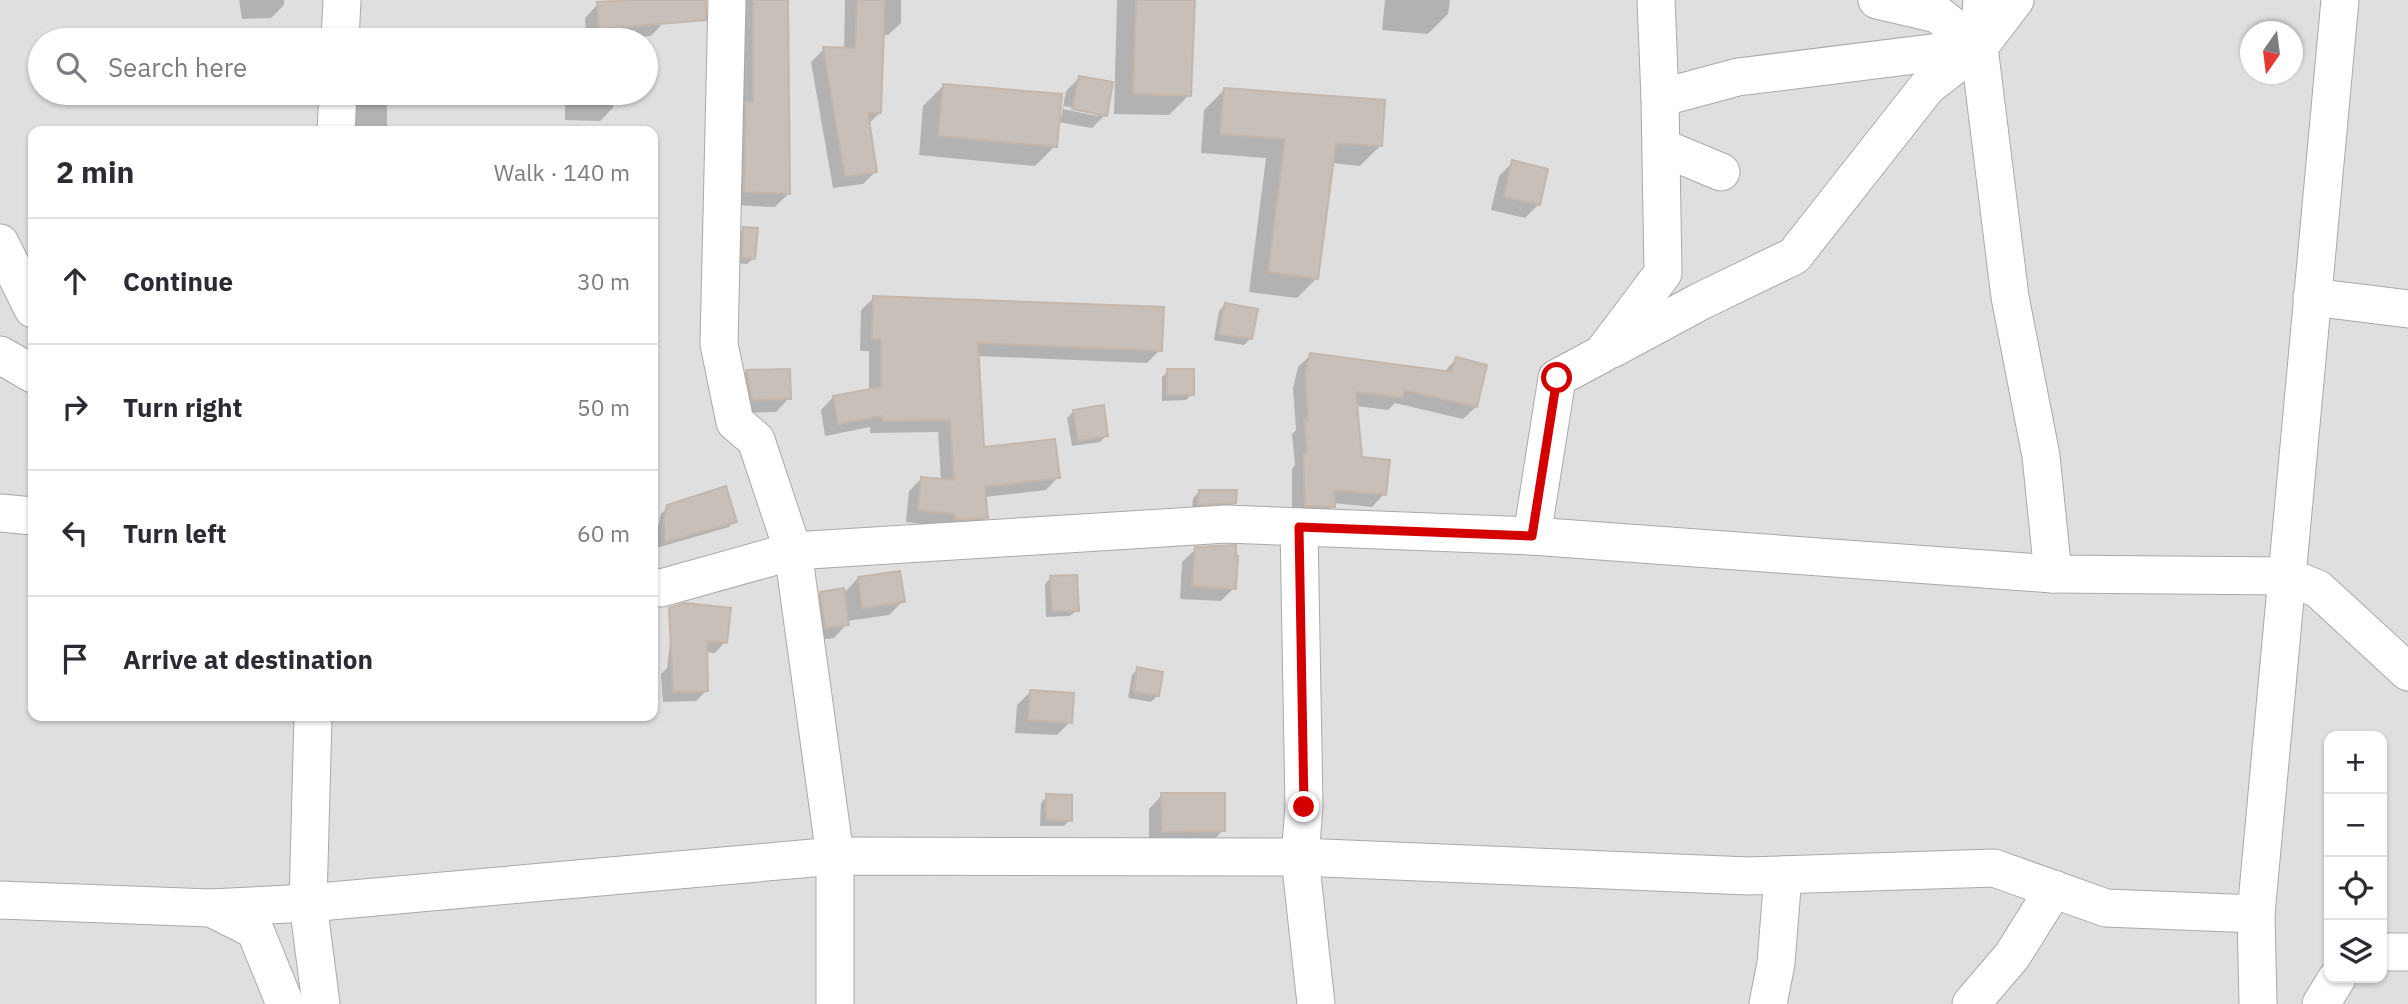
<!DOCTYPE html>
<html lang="en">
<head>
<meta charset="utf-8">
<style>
	:root { --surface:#fff; --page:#f2f2f3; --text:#2b2b33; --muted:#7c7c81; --line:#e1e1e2 }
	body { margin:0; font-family:"IBM Plex Sans",sans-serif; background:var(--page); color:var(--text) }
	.controls { position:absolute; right:21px; bottom:21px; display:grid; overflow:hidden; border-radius:14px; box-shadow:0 2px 5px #0004 }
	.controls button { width:63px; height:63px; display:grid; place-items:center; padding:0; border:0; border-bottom:2px solid var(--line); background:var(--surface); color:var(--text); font:35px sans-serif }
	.compass { position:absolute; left:2240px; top:21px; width:63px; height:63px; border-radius:50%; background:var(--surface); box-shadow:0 2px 5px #0004; rotate:194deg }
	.stop { position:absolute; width:21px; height:21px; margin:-16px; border:5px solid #d40000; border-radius:50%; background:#fff }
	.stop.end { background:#d40000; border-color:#fff; box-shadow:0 2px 7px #0008 }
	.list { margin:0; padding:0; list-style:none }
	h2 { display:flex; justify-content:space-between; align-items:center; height:91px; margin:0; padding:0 28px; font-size:30px }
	h2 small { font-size:23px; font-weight:400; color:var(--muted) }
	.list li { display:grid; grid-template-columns:46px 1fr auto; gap:21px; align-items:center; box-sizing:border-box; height:126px; padding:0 28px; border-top:2px solid var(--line) }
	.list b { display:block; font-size:26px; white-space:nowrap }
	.list em { font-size:23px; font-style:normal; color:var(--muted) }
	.icon { flex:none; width:38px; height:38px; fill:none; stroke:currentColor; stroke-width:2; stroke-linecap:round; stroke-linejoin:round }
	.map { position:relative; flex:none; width:2408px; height:1004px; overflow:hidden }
	.search { position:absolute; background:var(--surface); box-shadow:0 2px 5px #0004; left:28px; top:28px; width:630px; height:77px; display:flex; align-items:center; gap:18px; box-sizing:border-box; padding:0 24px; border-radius:38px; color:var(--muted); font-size:26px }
	.panel { position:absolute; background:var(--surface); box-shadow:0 2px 5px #0004; left:28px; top:126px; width:630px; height:595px; border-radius:14px }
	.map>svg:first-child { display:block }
	.residential { fill:#e0dfdf; fill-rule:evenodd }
	.shadow { fill:#0003; fill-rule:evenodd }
	.building { fill:#c7bfb8; stroke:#c4b6ab; stroke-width:2 }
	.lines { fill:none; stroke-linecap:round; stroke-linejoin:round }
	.minor-casing { stroke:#a9a9a9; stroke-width:39 }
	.minor { stroke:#fff; stroke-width:37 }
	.route { stroke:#d40000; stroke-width:9 }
</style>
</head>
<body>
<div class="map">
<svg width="2408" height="1004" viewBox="0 0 2408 1004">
	<rect width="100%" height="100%" fill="#f2efe9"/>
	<path class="residential" d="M0,0H2408V1004H0ZM2250,32H2292V74H2250ZM40,40H646V93H40ZM33,131H653V716H33ZM2329,736H2382V978H2329Z"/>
	<g class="shadow">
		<path d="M239,0H284V5L271,18L242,19Z"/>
		<path d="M662,0L664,22L651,36L586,40L585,18L598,4Z"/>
		<path d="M740,0H786L788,194L775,207L731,205Z"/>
		<path d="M845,0H901V23L888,35H882L880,113L868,124L876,171L863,184L833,188L811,62L824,49L844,50Z"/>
		<path d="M1117,0H1193L1189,95L1169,115L1114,114Z"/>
		<path d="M1385,0H1450L1448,14L1428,34L1382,30Z"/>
		<path d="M1079,78L1105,115L1092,128L1058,122L1055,146L1035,166L919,155L923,106L943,86L1061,118L1066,91ZM1064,106L1097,112V116L1063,109Z"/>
		<path d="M1224,90L1380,146L1360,166L1331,163L1317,278L1297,298L1249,292L1266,158L1201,153L1204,110Z"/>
		<path d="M349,93H387V131H353Z"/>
		<path d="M565,93H614L613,108L600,121L565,120Z"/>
		<path d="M653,139H654L653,226Z"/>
		<path d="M1513,162L1539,204L1525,218L1491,210L1499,176Z"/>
		<path d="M743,229L754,258L747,264L736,263L737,235Z"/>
		<path d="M874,298L1160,350L1147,363L977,356L982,449L1058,477L1046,490L984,497L986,517L974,530L906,522L909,491L922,478L941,481L938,432L870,433V427L825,436L821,410L833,397L869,391V351H860L861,310Z"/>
		<path d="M1225,304L1251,338L1244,345L1214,340L1219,311Z"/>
		<path d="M1311,355L1443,373L1456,359L1476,407L1463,419L1395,403L1388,410L1356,406L1360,459L1384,494L1372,507L1333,503V507L1320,519L1292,518V469L1295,465L1292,434L1296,430L1293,388L1298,367Z"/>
		<path d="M1168,371L1192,394L1186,400L1162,401V377Z"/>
		<path d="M746,372L789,398L776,412L739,413L733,385Z"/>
		<path d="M1074,411L1106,436L1100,442L1072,446L1067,418Z"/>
		<path d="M1199,492L1235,503L1228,509L1192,510L1193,498Z"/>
		<path d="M668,507L735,521L729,527L653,549L661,514Z"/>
		<path d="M1196,549L1234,588L1221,601L1180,599L1182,562Z"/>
		<path d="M858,578L903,601L889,615L847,621V624L834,638L812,641L807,607L821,594H843Z"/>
		<path d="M1051,578L1077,610L1070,616L1046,617L1045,584Z"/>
		<path d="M673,616L725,642L715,653L705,652L707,690L696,701L663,702L661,674L667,668Z"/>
		<path d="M1138,669L1157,696L1151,702L1128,698L1132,675Z"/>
		<path d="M1030,692L1070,722L1057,735L1015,733L1017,705Z"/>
		<path d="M1162,795L1223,830L1210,844L1149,845V809Z"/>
		<path d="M1047,796L1070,820L1064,826H1040L1041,803Z"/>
	</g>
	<g class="building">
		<path d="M629,0H706V20L599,29L597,2Z"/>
		<path d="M753,0H788L790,194L744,192L746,102H753Z"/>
		<path d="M857,0H885L881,113H868L877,172L845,177L823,47L855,48Z"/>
		<path d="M1136,0H1195L1191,96L1133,94Z"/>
		<path d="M1079,76L1113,82L1107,116L1072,109Z"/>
		<path d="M943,84L1062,94L1057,147L938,136Z"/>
		<path d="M1224,88L1385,100L1382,146L1336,143L1318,279L1268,272L1285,139L1220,134Z"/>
		<path d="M1512,160L1548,169L1540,205L1504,197Z"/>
		<path d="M743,227L758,228L755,259L742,258Z"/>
		<path d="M873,296L1164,307L1162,351L978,343L984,447L1055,439L1060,478L985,487L988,518L955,520L954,514L918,510L921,477L954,480L950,420L882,421V416L838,424L833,396L881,387V339H872Z"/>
		<path d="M1225,303L1258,309L1252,339L1219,334Z"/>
		<path d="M1310,353L1452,372L1456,357L1487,365L1477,407L1404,390L1403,398L1356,392L1362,457L1390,460L1386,495L1334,490L1335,507L1305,506L1303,454H1307L1304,420H1308L1305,374Z"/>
		<path d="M790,369L791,399L752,400L746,370Z"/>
		<rect x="1167" y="369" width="27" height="26"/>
		<path d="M1104,405L1108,436L1078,441L1073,410Z"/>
		<path d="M726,486L737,522L665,542L664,519L667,505Z"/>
		<path d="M1199,490H1237L1236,503L1198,505Z"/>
		<path d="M1236,545V555L1238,556L1236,589L1192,586L1195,547Z"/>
		<path d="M900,571L905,602L862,608L858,577Z"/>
		<path d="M1077,575L1079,611H1052L1050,576Z"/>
		<path d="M844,588L849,625L825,628L820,592Z"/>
		<path d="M685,603L731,608L727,643L707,641L708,691L673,692L669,608Z"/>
		<path d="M1137,667L1163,672L1159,696L1134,692Z"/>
		<path d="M1030,690L1074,693L1072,723L1028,720Z"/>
		<path d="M1161,793H1225V831L1162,832Z"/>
		<path d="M1046,794L1072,795V821L1046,820Z"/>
	</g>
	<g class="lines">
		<g class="minor-casing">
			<g id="minor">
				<path d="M727,0L719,344L735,422L756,440L793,551L835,856V1004"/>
				<path d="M1656,0L1660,98"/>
				<path d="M1877,0L1937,14L1979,47"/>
				<path d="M1982,0L1979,47L2010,297L2041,456L2053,574"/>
				<path d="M340,40L342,0"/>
				<path d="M336,131L338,93"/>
				<path d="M1661,147L1721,172"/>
				<path d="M0,243L33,309"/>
				<path d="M2312,297L2408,309"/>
				<path d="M1612,349L1701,301L1794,256L1927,87L1978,47"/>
				<path d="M0,355L33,374"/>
				<path d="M0,513L33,516"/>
				<path d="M1299,527L1304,807L1300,857L1316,1004"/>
				<path d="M1532,536L1557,378L1602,354L1663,273L1660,98L1738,77L1979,47L2015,0"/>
				<path d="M653,587L661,588L793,551L1226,524L1532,536L2053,574L2286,576L2318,589L2408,672"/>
				<path d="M313,716L308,903L321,1004"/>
				<path d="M0,900L210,908L308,903L835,856L1300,857L1748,876L1994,868L2106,908L2256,914"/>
				<path d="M211,908L255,930L285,1004"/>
				<path d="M2382,952H2408"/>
				<path d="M1768,1004L1776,963L1783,875"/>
				<path d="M1971,1004L2012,956L2054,889"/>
				<path d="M2258,1004L2256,914L2340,0"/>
				<path d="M2321,1004L2337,978"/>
			</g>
		</g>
		<use href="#minor" class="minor"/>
	</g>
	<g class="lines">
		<path class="route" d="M1304,807L1299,527L1532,536L1557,378"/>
	</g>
</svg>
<div class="controls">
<button>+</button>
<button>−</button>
<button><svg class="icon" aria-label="locate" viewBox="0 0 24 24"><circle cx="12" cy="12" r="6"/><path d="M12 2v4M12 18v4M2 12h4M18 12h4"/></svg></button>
<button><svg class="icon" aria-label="layers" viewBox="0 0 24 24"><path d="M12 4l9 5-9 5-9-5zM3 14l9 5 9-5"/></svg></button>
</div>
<svg class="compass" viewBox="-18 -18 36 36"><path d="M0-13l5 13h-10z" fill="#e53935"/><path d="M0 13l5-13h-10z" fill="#7c7c81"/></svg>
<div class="stop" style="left:1557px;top:378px"></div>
<div class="stop end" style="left:1304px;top:807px"></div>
<div class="search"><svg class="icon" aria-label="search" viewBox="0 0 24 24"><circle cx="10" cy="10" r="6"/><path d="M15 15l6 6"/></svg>Search here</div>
<section class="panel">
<h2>2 min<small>Walk · 140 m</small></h2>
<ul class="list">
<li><svg class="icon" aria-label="ahead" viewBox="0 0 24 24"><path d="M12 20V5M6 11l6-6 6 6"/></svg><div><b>Continue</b></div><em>30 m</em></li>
<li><svg class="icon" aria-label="right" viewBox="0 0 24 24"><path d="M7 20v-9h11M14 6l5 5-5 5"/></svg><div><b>Turn right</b></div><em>50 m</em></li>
<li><svg class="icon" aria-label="left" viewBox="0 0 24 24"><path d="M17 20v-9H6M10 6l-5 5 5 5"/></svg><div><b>Turn left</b></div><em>60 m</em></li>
<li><svg class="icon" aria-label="arrive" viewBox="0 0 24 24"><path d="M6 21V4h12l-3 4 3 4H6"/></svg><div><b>Arrive at destination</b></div></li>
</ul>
</section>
</div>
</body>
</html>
